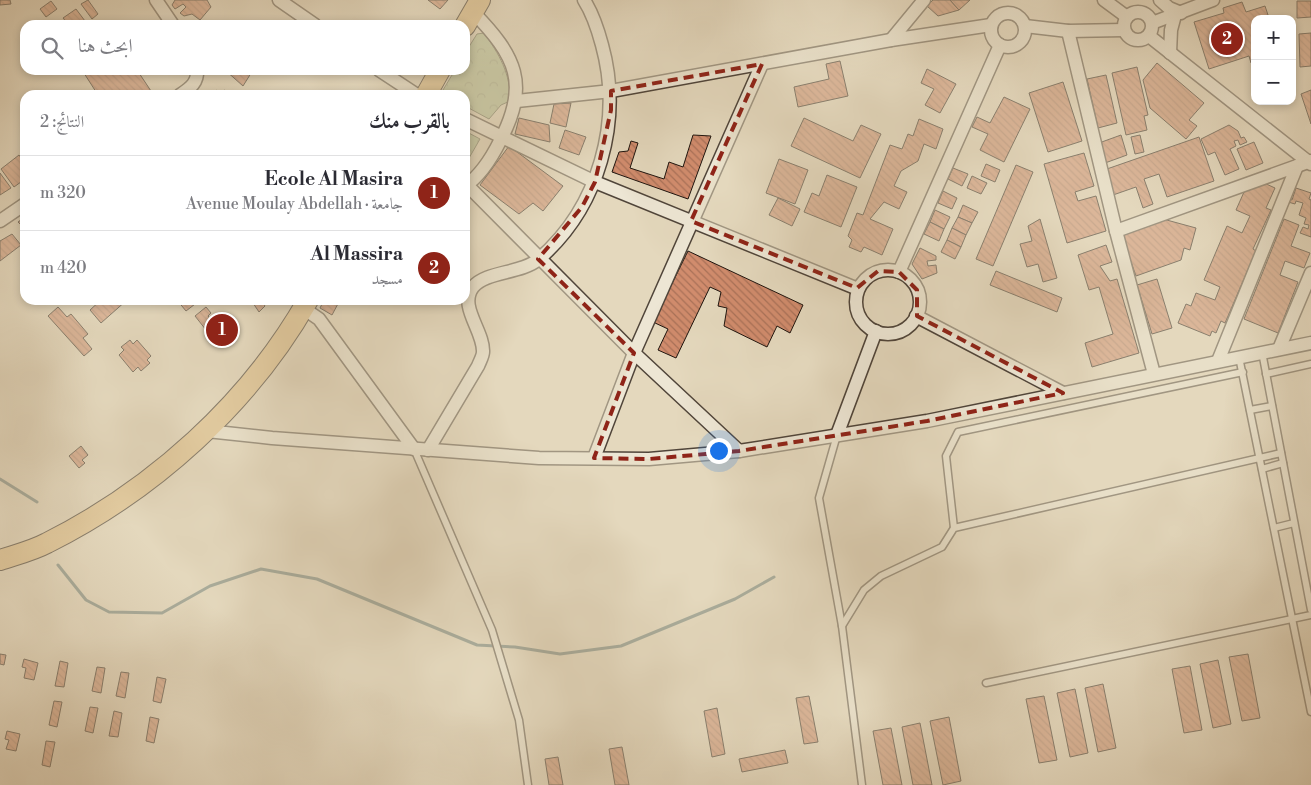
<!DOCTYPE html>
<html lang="ar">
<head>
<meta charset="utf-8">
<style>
	:root { --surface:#fff; --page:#f7f7f7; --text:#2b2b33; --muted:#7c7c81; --line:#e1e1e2; --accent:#8f2418 }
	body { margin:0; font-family:"Libre Bodoni",Amiri,serif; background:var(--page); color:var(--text); direction:rtl }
	.controls { position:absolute; right:15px; top:15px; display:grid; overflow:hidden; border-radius:10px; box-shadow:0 2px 8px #0003 }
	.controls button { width:45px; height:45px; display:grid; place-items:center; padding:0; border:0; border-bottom:1px solid var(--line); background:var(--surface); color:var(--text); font:25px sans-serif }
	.you { position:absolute; left:718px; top:450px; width:18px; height:18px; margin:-12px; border:4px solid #fff; border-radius:50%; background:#1a73e8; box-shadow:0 0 0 8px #1a73e833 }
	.badge { display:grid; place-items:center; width:32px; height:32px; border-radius:50%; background:var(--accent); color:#fff; font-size:16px; font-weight:700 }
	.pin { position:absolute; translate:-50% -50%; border:2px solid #fff; box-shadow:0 1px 5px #0006 }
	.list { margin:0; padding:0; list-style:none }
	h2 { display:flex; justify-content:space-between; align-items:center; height:65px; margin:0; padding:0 20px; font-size:21px }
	h2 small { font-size:16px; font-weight:400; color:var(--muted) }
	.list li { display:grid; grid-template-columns:32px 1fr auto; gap:15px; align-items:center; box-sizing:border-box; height:75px; padding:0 20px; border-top:1px solid var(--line) }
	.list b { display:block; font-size:19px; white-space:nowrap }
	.list p { margin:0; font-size:16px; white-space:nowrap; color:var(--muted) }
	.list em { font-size:16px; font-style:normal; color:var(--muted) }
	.icon { flex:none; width:28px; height:28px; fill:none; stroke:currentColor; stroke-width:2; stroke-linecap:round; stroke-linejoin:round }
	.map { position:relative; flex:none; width:1311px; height:785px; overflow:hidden; direction:ltr }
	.search { position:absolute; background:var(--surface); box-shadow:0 2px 8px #0003; left:20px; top:20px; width:450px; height:55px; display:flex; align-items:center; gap:12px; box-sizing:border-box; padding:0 18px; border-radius:15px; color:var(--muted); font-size:19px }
	.panel { position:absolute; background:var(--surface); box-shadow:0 2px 8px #0003; left:20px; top:90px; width:450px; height:215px; border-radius:15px; direction:rtl }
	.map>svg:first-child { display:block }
	.park { fill:url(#park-crowns); stroke:#686a50 }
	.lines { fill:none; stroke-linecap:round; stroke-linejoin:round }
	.stream { stroke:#657772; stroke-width:3 }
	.building { fill:url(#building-back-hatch); stroke:#1e140e }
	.lane-casing { stroke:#50453a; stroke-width:9 }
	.street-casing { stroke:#50453a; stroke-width:15 }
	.primary-casing { stroke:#1e140e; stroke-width:22 }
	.lane { stroke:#ede6d4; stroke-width:6 }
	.street { stroke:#ede6d4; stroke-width:12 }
	.primary { stroke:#e2bc7e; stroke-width:20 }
	.marked { fill:none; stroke:#8f2418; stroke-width:4; stroke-dasharray:10 6; stroke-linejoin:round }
</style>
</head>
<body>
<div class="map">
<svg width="1311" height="785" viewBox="0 0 1311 785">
	<defs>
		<pattern id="park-crowns" width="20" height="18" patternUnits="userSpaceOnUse" patternTransform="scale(1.25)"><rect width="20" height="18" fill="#b2bf93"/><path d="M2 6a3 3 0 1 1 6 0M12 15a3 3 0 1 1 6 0" fill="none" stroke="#99a37e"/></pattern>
		<pattern id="building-back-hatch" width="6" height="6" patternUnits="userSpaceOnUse" patternTransform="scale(1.25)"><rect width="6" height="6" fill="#d18c6d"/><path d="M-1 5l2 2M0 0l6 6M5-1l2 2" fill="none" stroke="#a97158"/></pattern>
	</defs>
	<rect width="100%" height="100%" fill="#e4d8bd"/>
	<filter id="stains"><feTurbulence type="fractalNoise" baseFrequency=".004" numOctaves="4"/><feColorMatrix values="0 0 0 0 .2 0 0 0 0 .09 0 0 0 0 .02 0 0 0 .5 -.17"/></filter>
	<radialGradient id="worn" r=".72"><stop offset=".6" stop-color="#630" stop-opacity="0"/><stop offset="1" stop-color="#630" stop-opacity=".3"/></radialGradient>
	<g class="park">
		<path d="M484,33C499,54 511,74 510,101L501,105L489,119L465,106V95H445L443,90L455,70H465V53L477,34Z"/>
		<path d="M465,131L480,139L465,165Z"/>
	</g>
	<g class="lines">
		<g class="stream">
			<path d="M0,479L37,502"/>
			<path d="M58,565L86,600L109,612L162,613L210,586L261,569L317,579L477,645L515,647L560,654L621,646L735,599L774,577"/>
		</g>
	</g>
	<g class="building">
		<path d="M0,0H10L11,4L0,5Z"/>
		<path d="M88,0L98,14L92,19L81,4Z"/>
		<path d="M175,0H207L211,7L200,20L192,14L184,16L180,13L186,7L183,4L175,9L172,5Z"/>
		<path d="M428,0H448L440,9Z"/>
		<path d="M933,0H950L959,10L938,16L927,6Z"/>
		<path d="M950,0H970L959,10Z"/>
		<path d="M51,1L57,9L46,17L40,9Z"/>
		<path d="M1297,1H1311V17L1297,18Z"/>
		<path d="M1242,2L1246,12L1265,6L1269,18L1275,16L1276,19H1255V62L1251,63L1249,56L1209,69L1194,22L1224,13L1223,8Z"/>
		<path d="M76,9L85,21L80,25H69L63,18Z"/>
		<path d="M1311,33V66L1300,67L1299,34Z"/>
		<path d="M840,61L848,96L798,107L794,87L829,79L826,64Z"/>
		<path d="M1157,63L1204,103L1189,120L1197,126L1186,139L1150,108L1143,80Z"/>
		<path d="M1137,67L1148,115L1144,116L1147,130L1126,135L1112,73Z"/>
		<path d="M927,69L956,84L940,113L925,105L934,89L921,83Z"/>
		<path d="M82,70H137L153,94L98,95Z"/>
		<path d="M225,70H253L243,86Z"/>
		<path d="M1106,75L1117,123L1098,128L1087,79Z"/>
		<path d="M1063,82L1082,141L1048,152L1029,93Z"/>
		<path d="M216,90L220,93L225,90L227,95L203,94L210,91L214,93Z"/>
		<path d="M1311,90V124L1301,94Z"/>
		<path d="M1004,97L1030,109L1004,162L980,150L988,134L972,127L977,117L990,123Z"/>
		<path d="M571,103L566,127L550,123L554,104Z"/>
		<path d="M519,118L549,125L550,142L515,134Z"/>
		<path d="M804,118L853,141L861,125L881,134L860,178L791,146Z"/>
		<path d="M919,119L943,129L936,149L924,144L918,161L901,171L894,186L907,192L899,209L884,202L870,219L893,229L882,255L864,247L861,252L849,247L852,240L848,236L857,213L863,215L890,145L902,149L908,134L913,136Z"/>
		<path d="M1229,125L1238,131L1241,138L1244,137L1247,142L1240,145L1238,140L1234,141L1236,146L1230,149L1239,169L1225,175L1215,152L1208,155L1201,139Z"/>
		<path d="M565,130L586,137L579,155L559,148Z"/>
		<path d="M693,135L711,136L688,199L612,172L619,152L628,151L631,141L638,143L630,168L664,179L669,162L683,167Z"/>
		<path d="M1121,135L1127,155L1105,163L1099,143Z"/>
		<path d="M1140,135L1144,152L1135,154L1131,137Z"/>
		<path d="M1199,137L1214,181L1167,197L1159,174L1144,179L1153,204L1143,208L1136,187L1113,195L1104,170Z"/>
		<path d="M1254,142L1263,163L1246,170L1237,149Z"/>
		<path d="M509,146L563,186L543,211L533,203L519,214L480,185Z"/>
		<path d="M1084,153L1094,186L1075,192L1078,201L1096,196L1106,231L1067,243L1044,164Z"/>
		<path d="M19,155L25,163V179L14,187L1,169Z"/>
		<path d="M779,159L808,170L795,204L766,193Z"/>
		<path d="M986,164L1000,170L995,182L981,176Z"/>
		<path d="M1016,165L1033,172L993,266L976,259Z"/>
		<path d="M953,168L968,174L962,186L948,179Z"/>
		<path d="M0,173L11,188L0,195Z"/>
		<path d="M827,175L857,187L841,227L804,212L812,193L819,196Z"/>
		<path d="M972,176L987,183L981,194L967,188Z"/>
		<path d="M1264,183L1275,188L1266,208L1271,210L1253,249L1256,251L1225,323L1221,321L1216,333L1212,331L1210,336L1178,323L1186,304L1191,306L1196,293L1215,300L1220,287L1204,280L1227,226L1242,233L1250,216L1236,210L1244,192Z"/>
		<path d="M1296,188L1311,193L1309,199L1311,200V237L1300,233L1303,227L1308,229L1309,225L1304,224L1306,218L1299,215L1303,203L1296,201L1295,204L1288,202L1289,199L1292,200Z"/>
		<path d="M943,191L957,198L952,209L938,203Z"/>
		<path d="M778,198L800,209L792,226L769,215Z"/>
		<path d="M963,205L978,212L972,223L958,217Z"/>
		<path d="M935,210L950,217L944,229L930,222Z"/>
		<path d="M25,217V226L23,227L18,222Z"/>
		<path d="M958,217L972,223L966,235L952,228Z"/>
		<path d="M1040,219L1057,278L1043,282L1038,264L1027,267L1020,244L1032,241L1028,226Z"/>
		<path d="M1163,219L1196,228L1190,250L1184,248L1181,260L1136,276L1121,234Z"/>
		<path d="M1284,219L1299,225L1291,246L1310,253L1304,268L1285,261L1280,275L1298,282L1278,333L1244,319Z"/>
		<path d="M930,222L944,229L939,241L924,234Z"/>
		<path d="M952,228L966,235L961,247L947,240Z"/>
		<path d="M12,234L21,245L0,261V241Z"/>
		<path d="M947,240L961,247L955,259L941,252Z"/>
		<path d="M1106,245L1112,262L1100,266L1110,281L1117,279L1139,353L1092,367L1085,343L1113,334L1099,287L1089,290L1078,255Z"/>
		<path d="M920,248L936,256V260L927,261L928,266L936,265L937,273L922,279L912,264Z"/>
		<path d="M688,251L803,305L790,333L777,326L767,347L724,326L727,308L718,306L721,292L710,287L676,358L658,350L668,329L653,322Z"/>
		<path d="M996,271L1062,298L1057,312L990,285Z"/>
		<path d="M1157,279L1172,328L1152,334L1137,285Z"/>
		<path d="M101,300H127L101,323L90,310Z"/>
		<path d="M177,300H198L199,301L186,311Z"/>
		<path d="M251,300H265L263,303L265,306L259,312Z"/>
		<path d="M324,300H340L332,315L320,308Z"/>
		<path d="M58,307L67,317L71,314L88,334L83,338L92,349L84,356L48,316Z"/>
		<path d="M206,307L211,313L208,316L220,330L222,327L227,333L220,339L216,334L214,336L210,335L195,316Z"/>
		<path d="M130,340L133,344L137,340L151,356L147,360L150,363L141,371L138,367L133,372L119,355L124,350L121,347Z"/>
		<path d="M81,446L88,455L82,460L85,463L79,468L69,456Z"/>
		<path d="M0,654L6,655L4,665L0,664Z"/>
		<path d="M1248,654L1260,718L1242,721L1229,657Z"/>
		<path d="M24,659L38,663L34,680L24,678L26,668L22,667Z"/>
		<path d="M1218,660L1231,724L1213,728L1200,664Z"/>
		<path d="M60,661L68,663L64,687L55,686Z"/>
		<path d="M1190,666L1202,730L1184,733L1172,669Z"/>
		<path d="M97,667L105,668L101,693L92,691Z"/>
		<path d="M121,672L129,673L125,698L116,696Z"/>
		<path d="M157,677L166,679L161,703L153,701Z"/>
		<path d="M1103,684L1116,748L1098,752L1085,688Z"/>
		<path d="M1075,689L1088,753L1070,757L1057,693Z"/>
		<path d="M809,696L818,742L804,744L796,698Z"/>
		<path d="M1044,696L1057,760L1039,763L1026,699Z"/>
		<path d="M54,701L62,702L57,727L49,725Z"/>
		<path d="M90,707L98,708L93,733L85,731Z"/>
		<path d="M717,708L725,754L712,757L704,711Z"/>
		<path d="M114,711L122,713L118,737L109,736Z"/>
		<path d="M150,717L159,719L154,743L146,741Z"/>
		<path d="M949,717L961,781L943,785L930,721Z"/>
		<path d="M920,723L932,785H913L902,727Z"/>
		<path d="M891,728L902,785H883L873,731Z"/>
		<path d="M7,731L20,734L16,751L6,749L9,740L5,739Z"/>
		<path d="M46,741L55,742L50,767L42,765Z"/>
		<path d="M622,747L629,785H615L609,749Z"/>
		<path d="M785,750L788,763L742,772L739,759Z"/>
		<path d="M558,757L563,785H549L545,759Z"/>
	</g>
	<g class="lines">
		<g class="lane-casing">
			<g id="lane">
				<path d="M1262,352L1311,610"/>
				<path d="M1239,357L1311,712"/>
				<path d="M1266,374L1311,364"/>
				<path d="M1250,410L1272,406"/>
				<path d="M837,435L819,498L842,626L862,785"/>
				<path d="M414,449L492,630L519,720L528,785"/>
				<path d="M1262,469L1283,463"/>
				<path d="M954,528L946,456L958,432L1243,372"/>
				<path d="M1274,528L1294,523"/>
				<path d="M842,626L864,590L881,576L942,547L954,528L1281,453"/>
				<path d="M986,683L1311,615"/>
			</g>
		</g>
		<g class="street-casing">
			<g id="street">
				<path d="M156,0L173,25"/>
				<path d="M279,0L315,25"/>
				<path d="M1104,0L1127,17"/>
				<path d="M1160,0L1169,8L1181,13"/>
				<circle cx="1138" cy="26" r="14"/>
				<circle cx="1008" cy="30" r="17"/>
				<path d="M1152,23L1213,0"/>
				<path d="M1025,26L1068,31L1124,30"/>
				<path d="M1068,31L1116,231"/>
				<path d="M1149,36L1311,164"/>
				<path d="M891,40L924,0"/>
				<path d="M1170,53L1171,30L1175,15"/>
				<path d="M379,70L417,95"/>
				<path d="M180,95C190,88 198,83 197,70"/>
				<path d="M517,101L611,91L891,40L991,25"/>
				<path d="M465,119L595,182L858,289"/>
				<path d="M467,185L634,353L739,451"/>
				<path d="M465,186C480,176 492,157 500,141C530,84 516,56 473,12"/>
				<path d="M0,221L25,204"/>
				<circle cx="888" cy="302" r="32"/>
				<path d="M899,272L1000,45"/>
				<path d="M303,308L319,319L414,449"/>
				<path d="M916,316L1063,393"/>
				<path d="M1279,349L1311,273"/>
				<path d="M1218,361L1297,166"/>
				<path d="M1154,374L1116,231L1311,161"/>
				<path d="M207,431L272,438L539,458L649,459L739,451L927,421L1311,343"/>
				<path d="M837,435L876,331"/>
				<path d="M428,450L478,366C480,361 483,356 483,352C484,331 458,306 473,287C486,271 521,274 539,259C599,207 623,121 602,45C598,30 593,14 584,0"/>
				<path d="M594,458L634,353L762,64"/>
			</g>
		</g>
		<g class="primary-casing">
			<g id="primary">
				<path d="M465,26L480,0"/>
				<path d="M426,95L440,70"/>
				<path d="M0,560C15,555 32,551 47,543C153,490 249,404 308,300"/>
			</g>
		</g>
		<use href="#lane" class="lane"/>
		<use href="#street" class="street"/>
		<use href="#primary" class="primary"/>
	</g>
	<path d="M0 0H1311V785H0ZM762,64L691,221L857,288L878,271L899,272L917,290V316L1063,393L927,421L739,451L649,459L594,458L634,353L538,259L582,207L595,182L611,110V91Z" fill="#e4d8bd" fill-opacity=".55" fill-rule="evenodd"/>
	<path class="marked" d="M762,64L691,221L857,288L878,271L899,272L917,290V316L1063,393L927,421L739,451L649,459L594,458L634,353L538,259L582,207L595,182L611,110V91Z"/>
	<rect width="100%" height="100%" filter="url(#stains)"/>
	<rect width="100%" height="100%" fill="url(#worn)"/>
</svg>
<div class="controls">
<button>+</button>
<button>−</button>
</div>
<div class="you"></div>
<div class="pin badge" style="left:222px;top:330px">1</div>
<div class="pin badge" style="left:1227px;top:39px">2</div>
<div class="search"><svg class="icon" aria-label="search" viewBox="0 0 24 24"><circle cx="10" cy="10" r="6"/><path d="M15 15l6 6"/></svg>ابحث هنا</div>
<section class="panel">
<h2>بالقرب منك<small>النتائج: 2</small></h2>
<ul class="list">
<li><span class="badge">1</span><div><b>Ecole Al Masira</b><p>جامعة · Avenue Moulay Abdellah</p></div><em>320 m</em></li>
<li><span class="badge">2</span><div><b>Al Massira</b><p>مسجد</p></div><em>420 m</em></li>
</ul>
</section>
</div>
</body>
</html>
